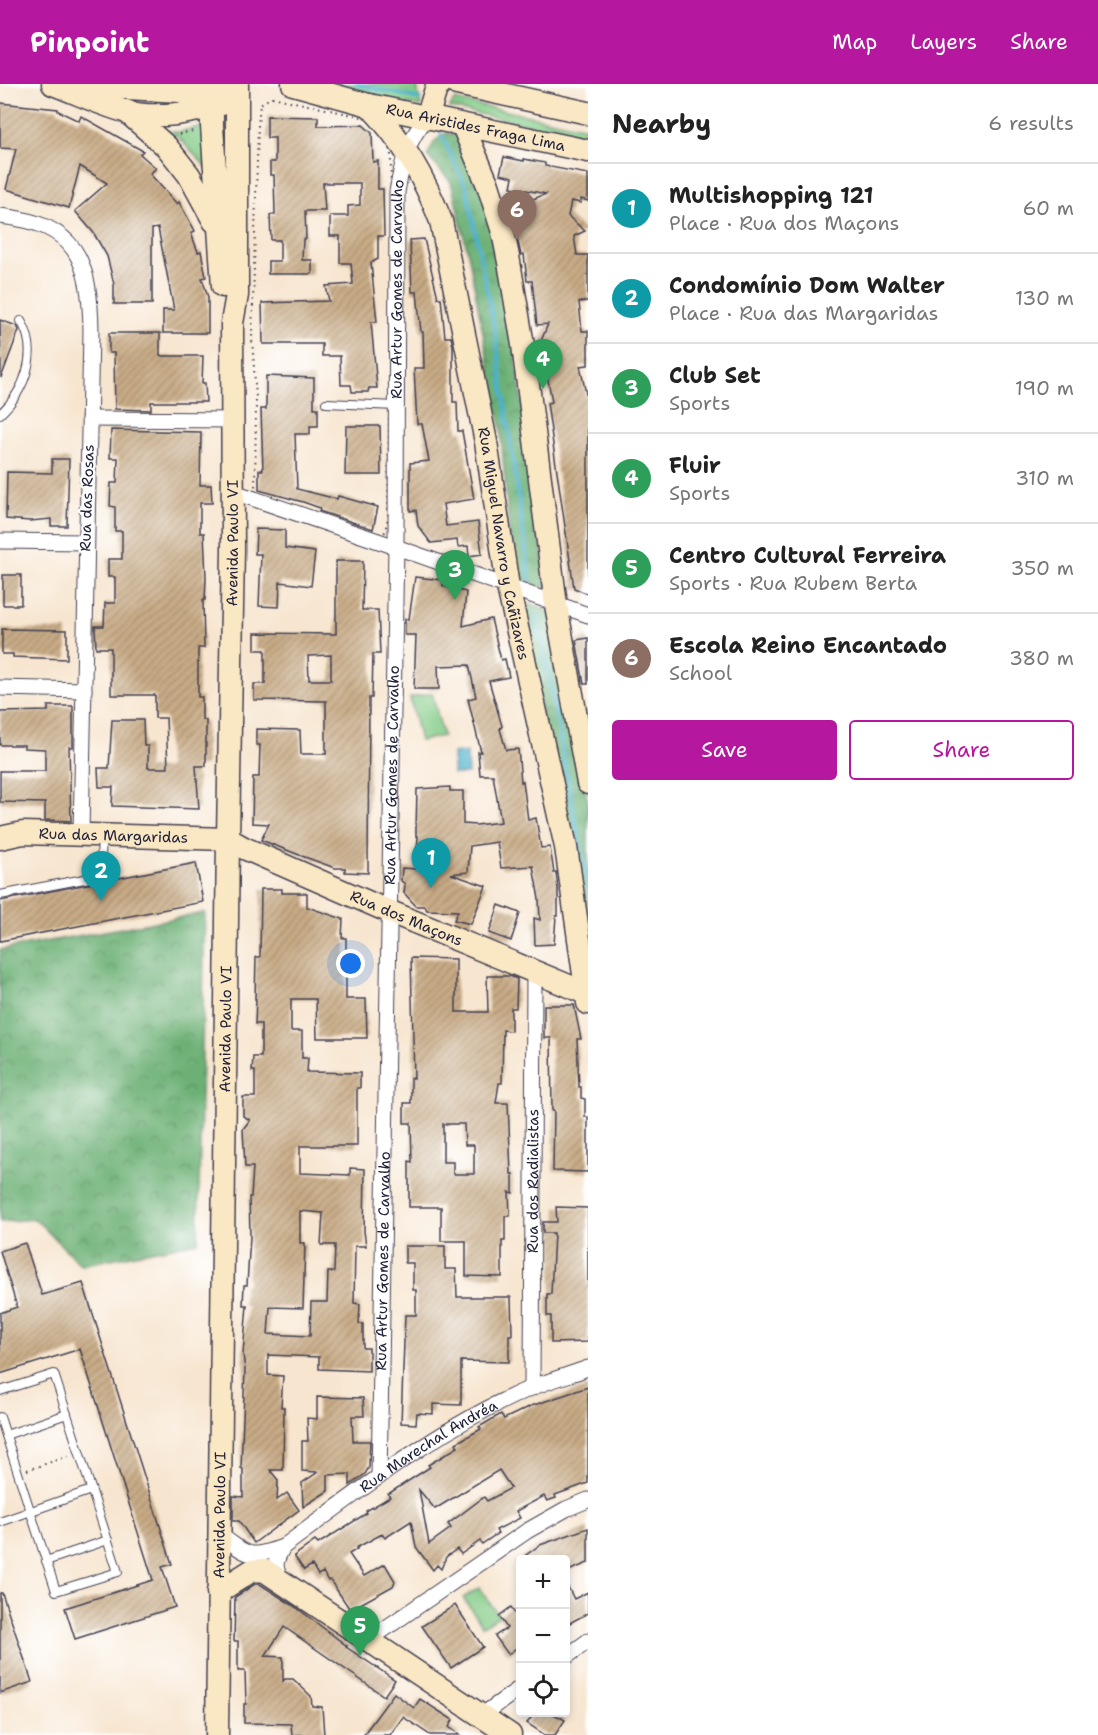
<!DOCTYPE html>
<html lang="en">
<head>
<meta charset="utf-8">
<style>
	:root { --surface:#fff; --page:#f6f6f6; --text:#222; --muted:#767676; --line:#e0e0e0; --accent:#b5179e }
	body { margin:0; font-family:"Shantell Sans",sans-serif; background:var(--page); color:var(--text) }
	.controls { position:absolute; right:18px; bottom:18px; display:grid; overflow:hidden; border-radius:6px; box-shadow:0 3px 9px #0003 }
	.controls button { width:54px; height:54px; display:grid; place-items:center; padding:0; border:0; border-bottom:2px solid var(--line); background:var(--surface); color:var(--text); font:30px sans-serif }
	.you { position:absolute; left:351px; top:880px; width:21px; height:21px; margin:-15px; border:4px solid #fff; border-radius:50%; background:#1a73e8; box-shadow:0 0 0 9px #1a73e833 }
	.badge { display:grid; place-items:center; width:39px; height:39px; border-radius:50%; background:var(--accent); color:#fff; font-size:20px; font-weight:700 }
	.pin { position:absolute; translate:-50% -50px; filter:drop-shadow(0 2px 3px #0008) }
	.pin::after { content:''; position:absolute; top:32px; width:21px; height:18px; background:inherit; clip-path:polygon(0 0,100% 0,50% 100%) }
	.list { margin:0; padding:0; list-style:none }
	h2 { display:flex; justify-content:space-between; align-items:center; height:78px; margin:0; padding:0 24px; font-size:26px }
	h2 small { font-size:20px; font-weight:400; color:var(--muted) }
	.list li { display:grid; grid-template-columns:39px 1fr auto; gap:18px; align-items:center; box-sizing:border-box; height:90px; padding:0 24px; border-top:2px solid var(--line) }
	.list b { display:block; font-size:22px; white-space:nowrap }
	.list p { margin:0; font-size:20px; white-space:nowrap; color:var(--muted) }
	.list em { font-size:20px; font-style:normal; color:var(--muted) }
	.actions { display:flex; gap:12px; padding:18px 24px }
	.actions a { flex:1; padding:14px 0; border:2px solid var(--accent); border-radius:6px; text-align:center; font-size:21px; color:var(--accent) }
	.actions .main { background:var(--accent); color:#fff }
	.icon { flex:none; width:33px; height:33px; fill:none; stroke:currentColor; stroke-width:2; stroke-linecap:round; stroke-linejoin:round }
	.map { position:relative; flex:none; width:588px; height:1651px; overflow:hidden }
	header { display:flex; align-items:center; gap:36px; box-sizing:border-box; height:84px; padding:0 30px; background:var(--accent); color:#fff }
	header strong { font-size:28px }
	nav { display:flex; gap:33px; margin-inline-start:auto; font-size:21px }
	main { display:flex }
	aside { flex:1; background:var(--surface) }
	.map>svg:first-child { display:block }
	.grass { fill:url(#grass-tufts); stroke:#547762; stroke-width:1.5 }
	.forest { fill:url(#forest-crowns); stroke:#476958; stroke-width:1.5 }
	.pitch { fill:#85cc88; stroke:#547762; stroke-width:1.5 }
	.water { fill:#4cb1cb; stroke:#376a83; stroke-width:1.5 }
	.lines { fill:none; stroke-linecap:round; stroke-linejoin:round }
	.stream { stroke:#4cb1cb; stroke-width:4 }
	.building { fill:url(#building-hatch); fill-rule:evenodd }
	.lane-casing { stroke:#423f51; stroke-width:10 }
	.street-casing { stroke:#423f51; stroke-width:17 }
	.secondary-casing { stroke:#423f51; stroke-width:25 }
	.path { stroke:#423f51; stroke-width:2; stroke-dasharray:1.5 4.5; stroke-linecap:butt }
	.lane { stroke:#fff; stroke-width:8 }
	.street { stroke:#fff; stroke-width:15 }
	.secondary { stroke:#fae7c3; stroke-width:22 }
	.labels { text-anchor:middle; stroke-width:4.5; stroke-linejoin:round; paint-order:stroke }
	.street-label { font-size:15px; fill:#22223b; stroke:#fff }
</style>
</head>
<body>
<header>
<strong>Pinpoint</strong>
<nav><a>Map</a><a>Layers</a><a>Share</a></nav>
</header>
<main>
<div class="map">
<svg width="588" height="1651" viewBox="0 0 588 1651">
	<defs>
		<pattern id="grass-tufts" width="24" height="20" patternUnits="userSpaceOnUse" patternTransform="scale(1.5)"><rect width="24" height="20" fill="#85cc88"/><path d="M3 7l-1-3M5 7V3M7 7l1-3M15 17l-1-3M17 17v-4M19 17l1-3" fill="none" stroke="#73af76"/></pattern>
		<pattern id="forest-crowns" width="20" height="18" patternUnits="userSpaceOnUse" patternTransform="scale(1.5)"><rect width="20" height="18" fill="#6cb074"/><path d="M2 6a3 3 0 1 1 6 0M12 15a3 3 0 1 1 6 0" fill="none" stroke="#588f60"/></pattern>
		<pattern id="building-hatch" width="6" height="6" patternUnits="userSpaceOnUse" patternTransform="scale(1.5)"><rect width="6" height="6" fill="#c9ac86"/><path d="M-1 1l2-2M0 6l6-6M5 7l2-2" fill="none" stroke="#a38c6f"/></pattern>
	</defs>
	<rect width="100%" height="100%" fill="#fff"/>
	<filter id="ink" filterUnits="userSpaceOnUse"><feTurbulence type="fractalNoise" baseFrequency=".0167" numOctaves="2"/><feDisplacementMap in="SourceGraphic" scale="12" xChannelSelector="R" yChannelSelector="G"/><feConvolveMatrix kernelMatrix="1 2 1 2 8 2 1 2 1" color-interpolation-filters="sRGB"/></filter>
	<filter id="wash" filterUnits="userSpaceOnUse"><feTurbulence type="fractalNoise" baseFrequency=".008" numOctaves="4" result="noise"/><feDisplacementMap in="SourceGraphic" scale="24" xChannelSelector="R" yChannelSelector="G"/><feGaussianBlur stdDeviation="1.35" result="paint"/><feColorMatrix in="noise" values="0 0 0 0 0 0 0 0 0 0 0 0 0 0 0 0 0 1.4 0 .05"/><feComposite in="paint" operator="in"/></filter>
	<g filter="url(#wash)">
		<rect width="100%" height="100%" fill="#f7e5cf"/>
		<g class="grass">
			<path d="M302,0H408L417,2L421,23Z"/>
			<path d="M454,16L588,44V53L450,24Z"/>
			<path d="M211,40L212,89L176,51L166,55L156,46L179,48Z"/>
		</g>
		<g class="forest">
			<path d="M446,49L463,52L502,169L547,505L513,493L500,340L469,174L451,98L427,72L435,57Z"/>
			<path d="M531,520L543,524L552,531L588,719V850L518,525Z"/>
			<path d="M205,829L198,1158L81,1181L35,1135L0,1138V866Z"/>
		</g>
		<g class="pitch">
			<path d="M432,609L443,652L420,657L410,614Z"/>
			<path d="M479,1504L499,1532L483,1542L463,1514Z"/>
		</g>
		<path class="water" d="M453,669H467L468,690H453Z"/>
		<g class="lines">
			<g class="stream">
				<path d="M356,0L420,15"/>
				<path d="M441,50L466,102L494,241L530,495"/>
				<path d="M537,531L588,803"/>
			</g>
		</g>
		<g id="blocks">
			<g class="building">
				<path d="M0,19L58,25V27L79,37L81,32L143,67L140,70L156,84L150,90L177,120L179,118L195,147L191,149L198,168L201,167L206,193L202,194L208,213V249H163V226H174L158,144L152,145V220H114V200L107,172L93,148L75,127L107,99L80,82L69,124L6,105L16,65L0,64Z"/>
				<path d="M267,32L318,33V42L363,41L372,49L373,78L378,77V105H383L384,152H378V175L371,179L377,238H371L377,304H369L368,308H352L351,301H341L340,272H322V260H263L262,219L329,217L326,202L353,200L351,179H340V152H330V132H348V122L360,121V99H323L325,127H305L306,155H303L302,176H312V190H268V177H280V156H271L270,131H275L274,91H270V78H275V54H267Z"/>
				<path d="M504,73L524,77V75L545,79V82L588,90V117L581,115V119L571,117L568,132L585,147L574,152L577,171H588V217L579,218L582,247H588V281L580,282L588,319V510L574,504L547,319L552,318L541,257L548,240L537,241L532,197H527L524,170L521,171L510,124L546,110L511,103L513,93L500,90Z"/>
				<path d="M424,155L438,214H441L445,253H451L453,262V318H457L458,347H462L474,415L443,420L446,442L478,438L482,470L469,472L468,462L458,463L457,456L431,459L418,442L416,426L410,427V379L429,377L422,340H417L414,284H424L423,248H421L417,208H412L410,156Z"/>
				<path d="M0,236L17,242L19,246L1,294Z"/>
				<path d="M109,249H160V271L162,272H203L202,299H205L206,318H151V326L115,325L114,269H109Z"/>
				<path d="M266,292L314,294V324H318V342H310V350H295L297,405L337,415L338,412L378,423L373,445L319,427L320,424L303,418L259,406V386H263L261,325H266Z"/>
				<path d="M346,342H380L381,391H345Z"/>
				<path d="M111,346L201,348L200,401H211L212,419H200V449H204L206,494L205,516H203L204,564H198V613H202V636H206V682H196L199,725L112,722L113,703H99L98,684H109L112,636H143L144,662H148V684H168L166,634H155V611H111V564H96L95,542H104L105,519H115V493H108V475H122V447H115V423L110,422L111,399H117L118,374H110Z"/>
				<path d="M52,375H69L67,442H51V435L30,437L6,435L7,388L52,389Z"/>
				<path d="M256,445L285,446V464L315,468L311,502L280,498L279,523L259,522L261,470H255Z"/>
				<path d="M336,477H363L362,526H378L380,570H373L372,614H369L368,789L345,788V784H335L302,772L261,756L269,740L252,739L253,693H259L260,661H256V645L300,646L301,670H326V617L254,616V600H265V566H255V549L336,550ZM331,571V596H309L308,572Z"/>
				<rect x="3" y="491" width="18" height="30"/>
				<path d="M415,493L443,496V502L466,508L463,542L491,535L501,576L505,575L509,593L489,597L502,642L500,645L506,666L518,665L521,698L523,697L528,736L536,734L541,764L550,763L554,789L556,788L558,806V832H556L554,860L535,861L534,834L540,836L539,815L533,782L501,784L497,758L470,762L468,788L451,790L486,802L471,840L454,836L458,827L427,826L425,822H416L404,809L405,800L401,797L402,784L416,785L418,752H416V746L417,705L450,703V707H463V740L476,741L501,738L493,691H480L478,668H481L468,615L476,613L469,581L438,582L439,605H414L416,551H405V535H409Z"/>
				<path d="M2,545L67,546V575L13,573V570H2Z"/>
				<path d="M588,554V600H584L576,556Z"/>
				<path d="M48,622H73V663H69L71,737L45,736V719L0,718V687H45V665L24,664V661H0V628L48,627Z"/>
				<path d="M196,779L203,818L0,857V817Z"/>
				<path d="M261,805H282V809H307V823L343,835L342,854H346V915H366L367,954H317L316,915H291V947H302V974H308L307,988L360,989V1004H357V1062H300V1089L350,1091V1084L365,1085L364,1147L366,1162H355L354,1219L360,1220L359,1240H363V1264H369V1287L319,1285V1273L268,1271V1291L283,1292L281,1323H284L283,1386H270L278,1396L277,1416L287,1409L299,1426L254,1459L239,1437H233V1412L243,1413V1385L241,1384L245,1286L243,1270L247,1221H243L244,1201H247L250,1152L249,1113H251L253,1083H245L243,1045L250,1036L243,1032V1013H255V987H252L253,973H261V940H255L256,915H255L256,873H260ZM300,1127L323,1129L321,1161H335L334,1188H328L327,1218H311L310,1252L268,1250L270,1223L303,1224L305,1159H300Z"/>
				<path d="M499,821L520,829L511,857L489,849Z"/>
				<path d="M411,874L456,875V928H488L487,892H510L517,895L516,924H511V947L503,946L502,999H499L496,1019H508L510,1066L511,1090H513V1109L509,1108L510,1132H505V1157H502V1193L466,1192V1157H441V1123H409V1077L412,1078L411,1039H404V1019H411V994H414ZM443,1040H464L465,1061H474V1090H453V1078H443Z"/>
				<path d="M544,921H574L581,955H577L579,1003H581V1014L585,1015V1033H588V1088L553,1087L554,1027H552L551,954H544Z"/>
				<path d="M556,1123L588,1124V1258L551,1259V1232H547V1210H551L554,1149H543V1138H557Z"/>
				<path d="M25,1159L42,1211L83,1199L172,1480L162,1483L175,1523L75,1555L65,1524L153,1496L80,1265L0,1290V1229L17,1223L0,1167Z"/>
				<path d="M405,1162H445V1185H456L457,1213H511L512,1251H509V1278L461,1277V1321L433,1320V1330L417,1329L416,1340L401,1339L405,1231H416V1206H413V1179H405Z"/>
				<path d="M588,1303V1399L555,1411L556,1414L547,1417L544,1412L516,1427L520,1434L496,1446L498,1449L482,1460L480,1457L461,1470L457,1465L446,1473L441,1485L437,1481L433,1486L416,1463L411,1437L385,1454L382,1450L356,1464L357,1465L349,1470L364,1492L385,1480L395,1497L393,1502L355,1523L349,1524L330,1496L328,1497L323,1488L318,1491L312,1481L304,1486L294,1472L315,1457L318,1460L367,1429L366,1427L390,1413L388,1410L430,1383L428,1381L458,1363L456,1359L481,1345L479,1343L501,1330L504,1335L531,1322ZM499,1386L511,1404L487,1417L484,1413L448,1440L451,1444L429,1460L419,1406L435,1425Z"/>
				<path d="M317,1313L363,1314L364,1332H352L353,1357H370L369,1383L365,1390L350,1401V1390L328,1391V1407L303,1423L302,1399L318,1388L302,1387V1357H308L307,1334L317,1335Z"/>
				<path d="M588,1444V1479L566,1488V1476H519L540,1461Z"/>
				<path d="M566,1499L574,1515L588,1508V1529L566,1541Z"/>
				<path d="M255,1500H260L297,1524L347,1562L346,1563L395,1596L384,1612L284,1543L265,1572L283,1573V1597L285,1595H293L311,1612L312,1622L322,1623L324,1651H292L291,1640L244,1639V1620H246L245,1587H238V1557H234L235,1513Z"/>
				<path d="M0,1509H2L32,1598L0,1609Z"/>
				<path d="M455,1521L483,1563L451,1584L422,1542Z"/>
				<path d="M511,1523L520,1539V1566L515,1565L508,1570L495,1552L507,1544L499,1532Z"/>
				<path d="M394,1609L414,1624L420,1615L453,1636L449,1643L460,1651H430L403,1633L390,1651H363Z"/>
				<path d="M535,1629H552L565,1636L555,1651H545L527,1639Z"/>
			</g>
		</g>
	</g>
	<g filter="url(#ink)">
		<use href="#blocks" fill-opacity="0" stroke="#423f51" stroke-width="1.5"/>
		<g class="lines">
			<g class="lane-casing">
				<g id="lane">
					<path d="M326,319L397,322"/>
					<path d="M0,330C25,307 40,268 21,237"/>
					<path d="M0,811L100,792L102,754"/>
					<path d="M0,1307L54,1290L118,1488L56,1507L0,1333"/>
					<path d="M6,1351L67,1330"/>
					<path d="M0,1438L91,1406"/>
					<path d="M46,1477L108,1456"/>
				</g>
			</g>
			<g class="street-casing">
				<g id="street">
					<path d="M0,132C77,140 90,176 91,247L81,750"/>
					<path d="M89,335L234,336"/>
					<path d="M234,408L396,463L588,531"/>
					<path d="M0,457L85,458"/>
					<path d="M0,604L84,606"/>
					<path id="s1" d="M532,1304L534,889"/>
					<path id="s2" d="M379,1393L396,463L397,108C402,79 407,56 427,34"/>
					<path d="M220,1451C250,1472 247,1475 283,1463"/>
					<path id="s3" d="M282,1497C273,1482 275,1477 283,1463C362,1405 441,1342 531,1304C550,1296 569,1291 588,1284"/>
					<path d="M370,1555L527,1447L566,1425L588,1416"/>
					<path d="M566,1573L588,1557"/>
					<path d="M481,1632L520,1604"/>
				</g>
			</g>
			<g class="secondary-casing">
				<g id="secondary">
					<path d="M53,0C77,9 100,20 124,27C158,37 193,28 226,19"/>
					<path d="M212,0V42L223,202"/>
					<path id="s4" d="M293,0L369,21L588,67"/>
					<path d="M457,0L588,29"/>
					<path d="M74,1L197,8L226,13"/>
					<path id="s5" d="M369,21C403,57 423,91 441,137L486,358L508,503L566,763L588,919"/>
					<path d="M126,27L167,63L189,91L214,137"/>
					<path d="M427,34L436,5L441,0"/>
					<path d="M463,42L488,101L503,148L509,178L523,261L556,521L588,699"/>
					<path id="s6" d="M0,754L23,749L228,755L244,764L381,824L588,910"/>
					<path d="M218,1508L251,1487L264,1486L510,1651"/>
					<path id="s7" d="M217,1651L228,755L233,465L232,239L237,211V0"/>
				</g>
			</g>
			<g class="path">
				<path d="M272,13L375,36L391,62L388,433L385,448L375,450L255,409L256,314L252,254L258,42L260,20Z"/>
				<path d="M179,50L194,47"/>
				<path d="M27,1386L69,1372"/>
			</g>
			<use href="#lane" class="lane"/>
			<use href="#street" class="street"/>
			<use href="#secondary" class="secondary"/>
		</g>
	</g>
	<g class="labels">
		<g class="street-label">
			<text dy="5" stroke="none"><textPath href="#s4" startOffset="188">Rua Aristides Fraga Lima</textPath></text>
			<text dy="5" stroke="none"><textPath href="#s2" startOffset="1188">Rua Artur Gomes de Carvalho</textPath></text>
			<text transform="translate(87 414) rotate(-88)" y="5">Rua das Rosas</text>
			<text dy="5" stroke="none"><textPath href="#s7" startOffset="1192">Avenida Paulo VI</textPath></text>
			<text dy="5" stroke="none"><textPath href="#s5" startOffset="466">Rua Miguel Navarro y Cañizares</textPath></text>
			<text dy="5" stroke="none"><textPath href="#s2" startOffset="702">Rua Artur Gomes de Carvalho</textPath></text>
			<text dy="5" stroke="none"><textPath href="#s6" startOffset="114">Rua das Margaridas</textPath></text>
			<text dy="5" stroke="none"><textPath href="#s6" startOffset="424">Rua dos Maçons</textPath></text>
			<text dy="5" stroke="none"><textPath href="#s7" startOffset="706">Avenida Paulo VI</textPath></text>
			<text dy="5" stroke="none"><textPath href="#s1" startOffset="207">Rua dos Radialistas</textPath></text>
			<text dy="5" stroke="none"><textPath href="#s2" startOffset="216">Rua Artur Gomes de Carvalho</textPath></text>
			<text dy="5" stroke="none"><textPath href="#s3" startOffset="214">Rua Marechal Andréa</textPath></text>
			<text dy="5" stroke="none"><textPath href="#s7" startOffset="220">Avenida Paulo VI</textPath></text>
		</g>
	</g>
</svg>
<div class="controls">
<button>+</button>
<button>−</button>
<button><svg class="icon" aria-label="locate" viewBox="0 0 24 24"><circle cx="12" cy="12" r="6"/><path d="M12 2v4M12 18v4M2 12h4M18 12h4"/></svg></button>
</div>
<div class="you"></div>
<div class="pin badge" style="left:431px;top:804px;background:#0f9aa8">1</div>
<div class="pin badge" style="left:101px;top:817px;background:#0f9aa8">2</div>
<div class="pin badge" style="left:455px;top:516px;background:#2e9e5b">3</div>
<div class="pin badge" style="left:543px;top:305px;background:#2e9e5b">4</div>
<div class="pin badge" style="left:360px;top:1572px;background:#2e9e5b">5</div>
<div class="pin badge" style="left:517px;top:156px;background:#8d6e63">6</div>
</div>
<aside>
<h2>Nearby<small>6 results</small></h2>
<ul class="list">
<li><span class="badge" style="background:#0f9aa8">1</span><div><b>Multishopping 121</b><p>Place · Rua dos Maçons</p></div><em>60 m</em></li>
<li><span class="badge" style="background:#0f9aa8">2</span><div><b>Condomínio Dom Walter</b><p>Place · Rua das Margaridas</p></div><em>130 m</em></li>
<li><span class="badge" style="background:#2e9e5b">3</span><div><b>Club Set</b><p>Sports</p></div><em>190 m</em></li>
<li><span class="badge" style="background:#2e9e5b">4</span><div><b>Fluir</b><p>Sports</p></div><em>310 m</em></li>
<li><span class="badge" style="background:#2e9e5b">5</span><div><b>Centro Cultural Ferreira</b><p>Sports · Rua Rubem Berta</p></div><em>350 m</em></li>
<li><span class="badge" style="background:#8d6e63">6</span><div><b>Escola Reino Encantado</b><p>School</p></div><em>380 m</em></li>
</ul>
<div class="actions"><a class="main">Save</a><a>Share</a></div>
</aside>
</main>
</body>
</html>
